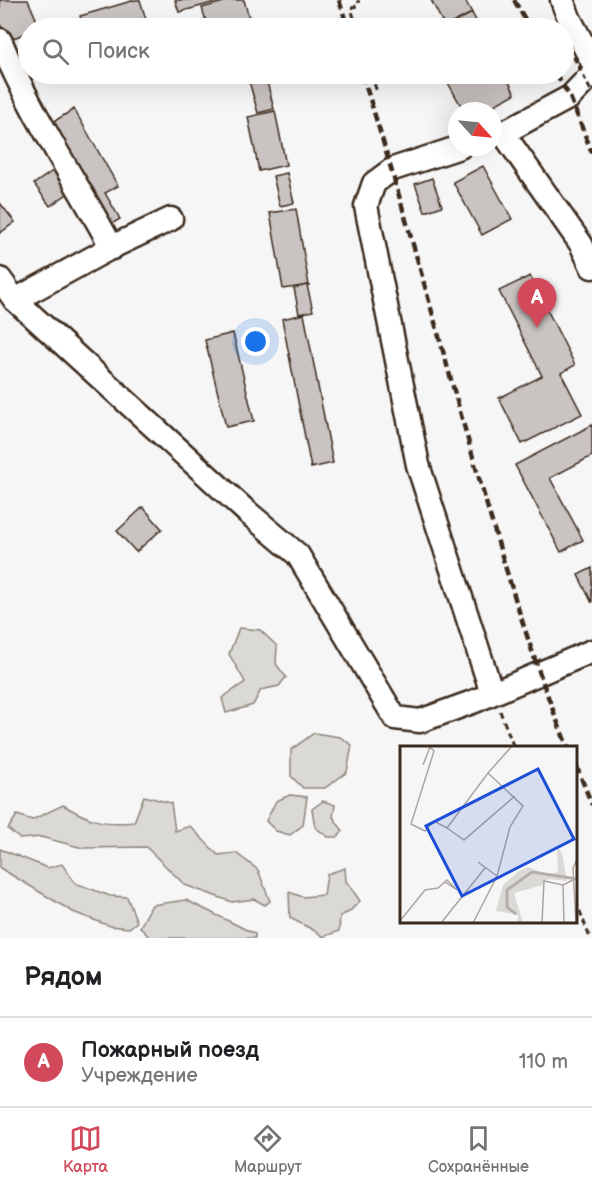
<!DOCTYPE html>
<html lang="ru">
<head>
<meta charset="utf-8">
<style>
	:root { --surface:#fff; --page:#f6f6f6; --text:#202124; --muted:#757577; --line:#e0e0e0; --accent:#d1495b }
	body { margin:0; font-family:"Balsamiq Sans",sans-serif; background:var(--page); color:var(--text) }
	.compass { position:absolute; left:448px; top:102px; width:54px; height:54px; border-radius:50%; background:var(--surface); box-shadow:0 6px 24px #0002; rotate:117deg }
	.you { position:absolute; left:256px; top:342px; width:21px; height:21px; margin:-15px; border:4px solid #fff; border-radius:50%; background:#1a73e8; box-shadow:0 0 0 9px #1a73e833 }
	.badge { display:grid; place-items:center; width:39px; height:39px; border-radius:50%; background:var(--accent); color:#fff; font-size:20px; font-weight:700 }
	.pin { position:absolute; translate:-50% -50px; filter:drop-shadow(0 2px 3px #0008) }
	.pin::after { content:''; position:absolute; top:32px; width:21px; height:18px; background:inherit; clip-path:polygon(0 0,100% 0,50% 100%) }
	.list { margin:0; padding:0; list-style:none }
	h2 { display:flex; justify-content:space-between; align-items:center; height:78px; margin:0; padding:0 24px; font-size:26px }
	h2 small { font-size:20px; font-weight:400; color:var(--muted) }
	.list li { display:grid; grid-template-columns:39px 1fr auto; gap:18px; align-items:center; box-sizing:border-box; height:90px; padding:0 24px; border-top:2px solid var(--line) }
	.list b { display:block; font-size:22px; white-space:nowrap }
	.list p { margin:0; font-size:20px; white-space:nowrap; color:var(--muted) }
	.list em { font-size:20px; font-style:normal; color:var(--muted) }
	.icon { flex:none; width:33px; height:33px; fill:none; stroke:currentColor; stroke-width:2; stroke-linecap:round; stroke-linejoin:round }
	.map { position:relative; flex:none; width:592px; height:938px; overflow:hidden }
	.search { position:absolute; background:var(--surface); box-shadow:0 6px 24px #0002; left:18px; right:18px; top:18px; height:66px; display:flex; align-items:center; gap:15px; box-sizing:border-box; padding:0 21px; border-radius:33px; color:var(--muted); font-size:22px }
	.sheet { height:168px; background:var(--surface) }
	nav { display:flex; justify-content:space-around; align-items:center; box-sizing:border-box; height:84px; border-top:2px solid var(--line); background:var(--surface); font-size:16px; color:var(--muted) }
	nav a { display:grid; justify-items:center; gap:3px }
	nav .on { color:var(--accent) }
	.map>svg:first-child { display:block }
	.green { fill:#dbd9d6; stroke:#8b827a; stroke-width:1.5 }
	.building { fill:#c9c3c1; stroke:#3b2a1e; stroke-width:1.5 }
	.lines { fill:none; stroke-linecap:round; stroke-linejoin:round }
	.minor-casing { stroke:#3b2a1e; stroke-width:27 }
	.path { stroke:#3b2a1e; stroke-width:3; stroke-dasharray:6 4.5; stroke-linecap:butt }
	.minor { stroke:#fff; stroke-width:22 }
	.rail { stroke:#3b2a1e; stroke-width:4.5; stroke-dasharray:9 4.5; stroke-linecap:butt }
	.path-bridge { stroke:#3b2a1e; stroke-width:3; stroke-dasharray:6 4.5; stroke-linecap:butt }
	.inset-river { fill:none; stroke:#b4aeaa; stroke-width:3 }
	.inset-road { fill:none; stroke:#aca4a0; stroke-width:1.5 }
	.view { fill:#1d4ed8; fill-opacity:0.15; stroke:#1d4ed8; stroke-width:3 }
	.inset-edge { fill:none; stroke:#3b2a1e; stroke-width:3 }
</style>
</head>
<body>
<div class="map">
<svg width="592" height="938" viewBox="0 0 592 938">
	<rect width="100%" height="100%" fill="#f7f6f6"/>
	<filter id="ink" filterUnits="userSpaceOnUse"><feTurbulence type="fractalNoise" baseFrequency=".0167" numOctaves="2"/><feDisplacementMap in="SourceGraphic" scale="12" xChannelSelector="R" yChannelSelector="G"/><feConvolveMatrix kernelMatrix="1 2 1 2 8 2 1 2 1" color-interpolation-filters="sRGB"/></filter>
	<g filter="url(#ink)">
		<g class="green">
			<path d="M239,628L260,630L277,646L276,664L286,677L279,686L261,690L253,705L226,713L222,698L245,682L229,654Z"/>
			<path d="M314,733L340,737L352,745L347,772L325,788H303L291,776V750Z"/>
			<path d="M290,795L307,797L303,825L290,835L276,831L266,821L276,801Z"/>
			<path d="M144,796L171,803L175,831L190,826L218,855L236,853L258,870L270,901L265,905L254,899L232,902L185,885L146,847L83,848L41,837L20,839L8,829L17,815L32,820L63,805C90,821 103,825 134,822Z"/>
			<path d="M323,801L335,805L333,817L343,831L338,837H328L315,827L312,809Z"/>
			<path d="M0,849L48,868L62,864L75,883L110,896L127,897L137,922L129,928L110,926L73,912L0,868Z"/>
			<path d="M345,868L346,881L360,901L349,912L340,916L339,931L323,937L317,932L290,918L289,892L303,897L324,895L327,874Z"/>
			<path d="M186,900L255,934V938H150L140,927L152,905Z"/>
		</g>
		<g class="building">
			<path d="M0,0H28L40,28H28V32L7,41L0,24Z"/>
			<path d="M135,0H140L148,26L138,28H84L80,16Z"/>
			<path d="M175,0H220V1L179,12Z"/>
			<path d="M231,0H244L252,28H234L233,24L218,28H208L202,8Z"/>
			<path d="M431,0H465L472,13L445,27Z"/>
			<path d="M472,13L480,28H443L445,27Z"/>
			<path d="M247,74H265L274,109L258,113Z"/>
			<path d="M443,74H505L515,94L483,111H464Z"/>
			<path d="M74,109L118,186L105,193L120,219L105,228L48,125Z"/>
			<path d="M275,111L286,165L259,171L248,117Z"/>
			<path d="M483,166L512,219L482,235L453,182Z"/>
			<path d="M54,170L70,192L50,206L34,184Z"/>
			<path d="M287,173L294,203L280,206L273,176Z"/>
			<path d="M432,178L442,206L425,212L415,184Z"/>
			<path d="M0,203L15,222L0,233Z"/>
			<path d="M296,209L309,285L283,289L270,213Z"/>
			<path d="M530,276L575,365L561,373L582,414L522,444L499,398L542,376L499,291Z"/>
			<path d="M307,285L313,311L299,314L294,288Z"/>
			<path d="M304,314L333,463L311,468L282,319Z"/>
			<path d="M233,333L254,421L226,427L205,340Z"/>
			<path d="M592,425V456L550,478L583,540L561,552L515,465Z"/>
			<path d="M143,507L162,529L136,552L117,531Z"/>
			<path d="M592,568V603L578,575Z"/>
		</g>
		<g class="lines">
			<g class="minor-casing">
				<g id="minor">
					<path d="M562,0L569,18L592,61"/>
					<path d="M0,40C30,113 75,179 112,248"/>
					<path d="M592,74L570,97L503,133L581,244L592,267"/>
					<path d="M460,147L393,169L374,183L366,206L418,465L492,693"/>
					<path d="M0,279L15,300L246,511L298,555L395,718L420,721L475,701L592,651"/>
					<path d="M15,300L114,246L171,219"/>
				</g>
			</g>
			<g class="path">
				<path d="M357,28L351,8L359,5L358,0"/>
				<path d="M371,74L377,92"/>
				<path d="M500,711L514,748"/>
				<path d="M576,901L590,938"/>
			</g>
			<use href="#minor" class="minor"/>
			<g class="rail">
				<path d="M339,0L348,28"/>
				<path d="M514,0L530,28"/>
				<path d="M362,74C409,221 447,371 491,519C514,596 537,673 568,748"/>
				<path d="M556,74L570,97L592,153"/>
				<path d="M576,765L592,805"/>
			</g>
			<path class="path-bridge" d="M564,38L592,93"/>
		</g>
	</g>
	<g transform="translate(400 746)">
		<rect width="177" height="177" fill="#f7f6f6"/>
		<path d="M157,101L162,107L167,135L148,133L143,139L114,147L123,177H117L118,170L114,168L96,165L103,139L119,125L128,121L149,129L158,126Z" fill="#dbd9d6"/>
		<path class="inset-river" d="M116,168L107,161V144L132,126L177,133"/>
		<path class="inset-road" d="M30,1L34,5L11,78L25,85L34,75L47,82L88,27L123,60L110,81L97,130L73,177M23,19L30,1M88,27L112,0M47,82L64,94L115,50M78,116L97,130M0,175L25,144L38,142L47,134L57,144L45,136M41,177L85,122M142,177L144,135L163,139M164,177L163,139L173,134M176,177L173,122L177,113"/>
		<path class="view" d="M138,23L174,93L62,150L26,80Z"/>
		<rect width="177" height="177" class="inset-edge"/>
	</g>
</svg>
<svg class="compass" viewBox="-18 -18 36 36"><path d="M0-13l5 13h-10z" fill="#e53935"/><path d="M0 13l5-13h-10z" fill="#757577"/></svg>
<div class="you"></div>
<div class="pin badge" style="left:537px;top:328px">A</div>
<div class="search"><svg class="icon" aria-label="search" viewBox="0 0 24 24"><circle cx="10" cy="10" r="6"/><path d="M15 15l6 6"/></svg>Поиск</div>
</div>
<section class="sheet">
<h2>Рядом<small></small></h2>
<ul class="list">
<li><span class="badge">A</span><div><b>Пожарный поезд</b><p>Учреждение</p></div><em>110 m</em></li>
</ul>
</section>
<nav>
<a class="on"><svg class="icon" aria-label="map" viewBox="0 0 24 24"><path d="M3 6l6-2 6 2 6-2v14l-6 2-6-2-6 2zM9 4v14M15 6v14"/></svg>Карта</a>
<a><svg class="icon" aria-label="directions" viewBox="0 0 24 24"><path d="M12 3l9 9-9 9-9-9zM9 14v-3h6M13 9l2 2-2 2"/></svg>Маршрут</a>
<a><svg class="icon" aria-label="saved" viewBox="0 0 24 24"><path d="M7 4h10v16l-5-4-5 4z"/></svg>Сохранённые</a>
</nav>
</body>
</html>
